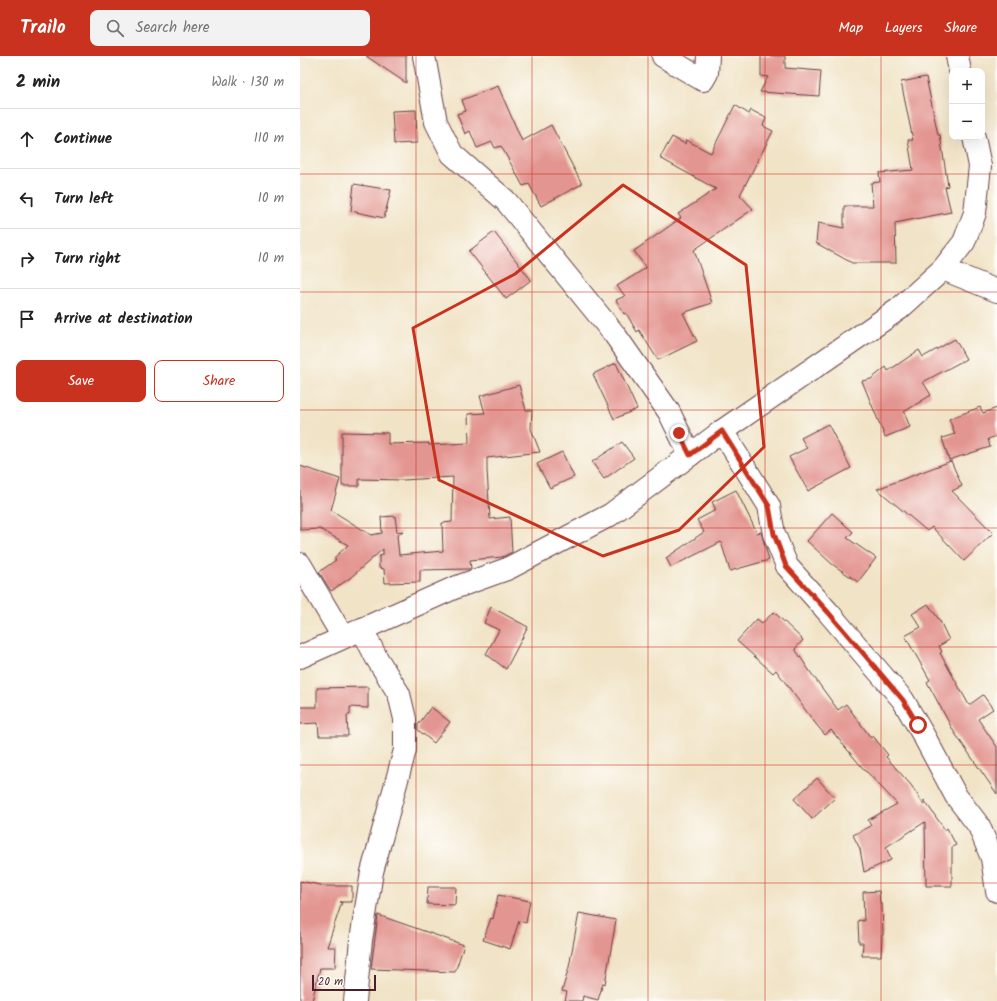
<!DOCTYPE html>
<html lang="en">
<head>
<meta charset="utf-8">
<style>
	:root { --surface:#fff; --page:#f2f2f2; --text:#222; --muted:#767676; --line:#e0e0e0; --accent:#c8321e }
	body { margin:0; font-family:Kalam,sans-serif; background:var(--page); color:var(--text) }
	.controls { position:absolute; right:12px; top:12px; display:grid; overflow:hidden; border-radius:8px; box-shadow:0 4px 16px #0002 }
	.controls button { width:36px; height:36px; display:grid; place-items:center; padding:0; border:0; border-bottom:1px solid var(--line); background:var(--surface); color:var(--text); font:20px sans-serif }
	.scale { position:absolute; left:12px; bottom:10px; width:64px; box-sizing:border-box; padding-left:4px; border:2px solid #4a1f2b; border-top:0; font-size:11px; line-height:14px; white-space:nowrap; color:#4a1f2b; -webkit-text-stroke:3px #fdfcf7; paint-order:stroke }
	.stop { position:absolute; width:12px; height:12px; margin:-9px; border:3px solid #c8321e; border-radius:50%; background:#fff }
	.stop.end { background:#c8321e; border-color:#fff; box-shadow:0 1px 4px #0008 }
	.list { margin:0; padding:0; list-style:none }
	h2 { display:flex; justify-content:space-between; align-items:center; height:52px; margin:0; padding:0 16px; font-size:17px }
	h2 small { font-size:13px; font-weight:400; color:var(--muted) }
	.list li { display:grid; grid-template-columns:26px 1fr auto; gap:12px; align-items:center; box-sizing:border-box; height:60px; padding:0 16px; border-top:1px solid var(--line) }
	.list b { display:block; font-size:15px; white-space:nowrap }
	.list em { font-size:13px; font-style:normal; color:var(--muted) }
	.actions { display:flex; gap:8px; padding:12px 16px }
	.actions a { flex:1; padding:9px 0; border:1px solid var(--accent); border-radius:8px; text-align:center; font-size:14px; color:var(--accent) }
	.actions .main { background:var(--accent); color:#fff }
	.icon { flex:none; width:22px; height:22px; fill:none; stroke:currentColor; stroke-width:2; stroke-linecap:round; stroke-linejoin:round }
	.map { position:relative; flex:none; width:697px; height:945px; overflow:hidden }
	header { display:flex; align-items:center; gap:24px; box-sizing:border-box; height:56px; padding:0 20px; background:var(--accent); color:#fff }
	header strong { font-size:19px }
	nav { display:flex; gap:22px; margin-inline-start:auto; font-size:14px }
	.search { width:280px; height:36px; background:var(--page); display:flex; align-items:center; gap:10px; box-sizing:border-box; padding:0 14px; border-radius:8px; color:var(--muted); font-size:15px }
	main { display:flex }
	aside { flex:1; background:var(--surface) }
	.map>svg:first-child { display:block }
	.building { fill:#e39591 }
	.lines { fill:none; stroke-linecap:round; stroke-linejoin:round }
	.street-casing { stroke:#633c42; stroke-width:24 }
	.street { stroke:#fff; stroke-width:22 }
	.route { stroke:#c8321e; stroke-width:5 }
	.marked { fill:none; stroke:#c8321e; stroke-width:3; stroke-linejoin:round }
	.grid { fill:none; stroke:#c8321e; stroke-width:1; stroke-opacity:0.55 }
</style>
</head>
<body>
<header>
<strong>Trailo</strong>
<div class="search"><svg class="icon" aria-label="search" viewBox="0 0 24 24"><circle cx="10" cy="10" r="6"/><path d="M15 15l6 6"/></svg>Search here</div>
<nav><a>Map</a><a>Layers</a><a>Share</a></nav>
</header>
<main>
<aside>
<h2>2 min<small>Walk · 130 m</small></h2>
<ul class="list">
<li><svg class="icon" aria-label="ahead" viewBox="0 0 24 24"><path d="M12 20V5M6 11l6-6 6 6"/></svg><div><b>Continue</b></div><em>110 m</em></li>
<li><svg class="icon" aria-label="left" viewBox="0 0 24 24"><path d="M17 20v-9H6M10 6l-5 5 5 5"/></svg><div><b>Turn left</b></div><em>10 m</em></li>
<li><svg class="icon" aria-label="right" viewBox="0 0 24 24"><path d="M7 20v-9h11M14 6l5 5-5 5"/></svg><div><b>Turn right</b></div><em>10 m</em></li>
<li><svg class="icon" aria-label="arrive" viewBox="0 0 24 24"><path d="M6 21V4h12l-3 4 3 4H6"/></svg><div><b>Arrive at destination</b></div></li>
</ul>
<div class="actions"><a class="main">Save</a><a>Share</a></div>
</aside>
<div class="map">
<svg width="697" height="945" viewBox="0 0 697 945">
	<rect width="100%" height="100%" fill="#fdfcf7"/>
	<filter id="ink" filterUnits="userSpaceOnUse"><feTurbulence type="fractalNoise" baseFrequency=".025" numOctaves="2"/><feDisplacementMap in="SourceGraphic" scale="8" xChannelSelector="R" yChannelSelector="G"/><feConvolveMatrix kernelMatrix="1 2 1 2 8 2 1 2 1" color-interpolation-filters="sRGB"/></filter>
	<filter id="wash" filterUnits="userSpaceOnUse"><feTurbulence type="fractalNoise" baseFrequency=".012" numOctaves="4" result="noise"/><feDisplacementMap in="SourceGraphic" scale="16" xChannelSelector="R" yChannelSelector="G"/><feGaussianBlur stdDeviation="0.9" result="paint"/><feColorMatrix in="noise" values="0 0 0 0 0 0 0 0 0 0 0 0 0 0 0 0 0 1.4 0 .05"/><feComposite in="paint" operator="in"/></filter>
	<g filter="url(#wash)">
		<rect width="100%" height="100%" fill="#f1e3c6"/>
		<g id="blocks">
			<g class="building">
				<path d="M66,0H106V27Z"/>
				<path d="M461,0H485V12L521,15L519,40L460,36L468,21L461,20Z"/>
				<path d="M626,21L638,79H640L648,130L645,131L651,156L595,167L596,207H552L516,187L518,167L544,172V150H573L571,127L580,126L579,117L613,114L608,84H613L601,26Z"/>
				<path d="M198,30L222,85L251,69L282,128L241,150L229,128L223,130L201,90L195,92L192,86L177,92L170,75L165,78L157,58L166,55L162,44Z"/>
				<path d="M435,49L449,58L451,54L466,62L463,70L473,75L440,139L453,153L394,194L412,247L383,257L397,285L358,304L339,274L337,276L326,257L324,258L316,244L325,240L317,230L346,212L334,195L381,162L378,158L416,133L360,102L372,81L385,88L386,84L411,97Z"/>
				<path d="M116,54L117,87L94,88L92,55Z"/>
				<path d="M54,128L91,134L84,162L51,155Z"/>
				<path d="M194,176L231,224L206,243L169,195Z"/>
				<path d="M655,283L666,303L623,326L631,339L604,356L610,371L585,381L562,325L571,323L586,311L588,315L619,294L623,301Z"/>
				<path d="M316,307L337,353L314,363L293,318Z"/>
				<path d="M219,329L226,354H232L231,373L240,396L187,402V414L190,463L210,461L212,496L202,501L170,504L171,513H169L120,514V526L85,527L84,513L79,512V500L83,499V493L50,522L31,535L19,516L36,504L34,502L48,489L20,473L0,474V410L40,423L31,454L71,479L82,477L81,461L95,460L97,476L103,475L97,480L99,499L143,495L142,467L152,466L153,421L103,424L59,423V430H42V376L88,377V388L129,387V389L169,387L168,358L185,357L180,340Z"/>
				<path d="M680,351L683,357L697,352V380L688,383L690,391L649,404L642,382L655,378L649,363Z"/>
				<path d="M528,368L551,412L508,435L489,401L507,392L501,382Z"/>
				<path d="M322,386L334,402L304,423L292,406Z"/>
				<path d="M262,396L274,421L250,432L237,408Z"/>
				<path d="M651,405L662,430L652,435L693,477L664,505L632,471L627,475L577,433Z"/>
				<path d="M436,434L457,477L461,476L469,504L430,515L421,486L371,511L366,502L404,476L397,464L416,454L412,446Z"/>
				<path d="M532,457L553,476L547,482L576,502L558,526L532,508L507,485Z"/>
				<path d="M628,548L640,565L649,584L639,590L642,596L640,597L669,649L683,639L693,653L678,663L697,691V738L654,676L627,626L630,624L605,580L621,571L612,558Z"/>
				<path d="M191,551L228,571L206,613L186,598L199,574L184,567Z"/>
				<path d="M474,556L503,584L495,593L511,617L538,654L546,648L571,682L573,680L588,699L586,701L611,729L624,749V744L645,774L647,772L656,789L652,791V830H626L625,766L586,791L591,804L564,816L560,793L553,779L571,770L568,764L597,748L567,716H566L531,674L525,679L515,667L476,614L473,617L437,585L457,563L462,567Z"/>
				<path d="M68,631V652L50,651V659H47L48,680H19L18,667L0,668V651H17V632Z"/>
				<path d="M131,651L150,666L134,687L118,674V669Z"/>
				<path d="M517,722L535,742L512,763L494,743Z"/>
				<path d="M0,825L25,830H52V846H40H42L27,891H36L35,912H20L12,945H0Z"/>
				<path d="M128,831H156L155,849L127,848Z"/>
				<path d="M579,835L580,848H582L583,879H582L581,900H562L563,887H559L558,864L564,865L563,836Z"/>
				<path d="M198,839L230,845L226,867L219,865L210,893L183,884L191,862L193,863Z"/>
				<path d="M279,857L316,864L305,928L303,927L298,944L283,940L282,945H265L267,936L262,935L269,911Z"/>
				<path d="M78,859L164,889L155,916L71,913Z"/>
			</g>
		</g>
	</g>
	<g filter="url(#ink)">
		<use href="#blocks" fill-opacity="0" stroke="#633c42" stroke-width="1"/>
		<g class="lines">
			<g class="street-casing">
				<g id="street">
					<path d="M124,0L136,66L152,98L206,145L315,279L369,356L390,399"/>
					<path d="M363,0L403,24L407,17L408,0"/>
					<path d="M657,0L660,15"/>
					<path d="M643,213L697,235"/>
					<path d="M422,375L469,450L474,478L487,510L528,556L603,644L625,682L656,740L679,770L692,802L697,835"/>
					<path d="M0,508L43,581"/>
					<path d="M0,601L154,532L207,513L310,459L422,375L599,253L643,213L664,186L675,157L680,110L674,81"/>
					<path d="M55,945L61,884L72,816L105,694V663L99,638L76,601L62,573"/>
				</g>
			</g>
			<use href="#street" class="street"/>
		</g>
	</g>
	<g class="lines" filter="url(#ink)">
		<path class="route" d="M379,377L390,399L422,375L469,450L474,478L486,510L528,556L603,644L618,669"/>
	</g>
	<path class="marked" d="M323,129L446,209L464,391L379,474L303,500L139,424L113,272L215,218Z"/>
	<path class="grid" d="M116,0V945M232,0V945M348,0V945M465,0V945M581,0V945M0,118H697M0,236H697M0,354H697M0,472H697M0,591H697M0,709H697M0,827H697"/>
</svg>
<div class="controls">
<button>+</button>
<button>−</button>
</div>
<div class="scale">20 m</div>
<div class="stop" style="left:618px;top:669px"></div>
<div class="stop end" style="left:379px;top:377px"></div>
</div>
</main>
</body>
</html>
